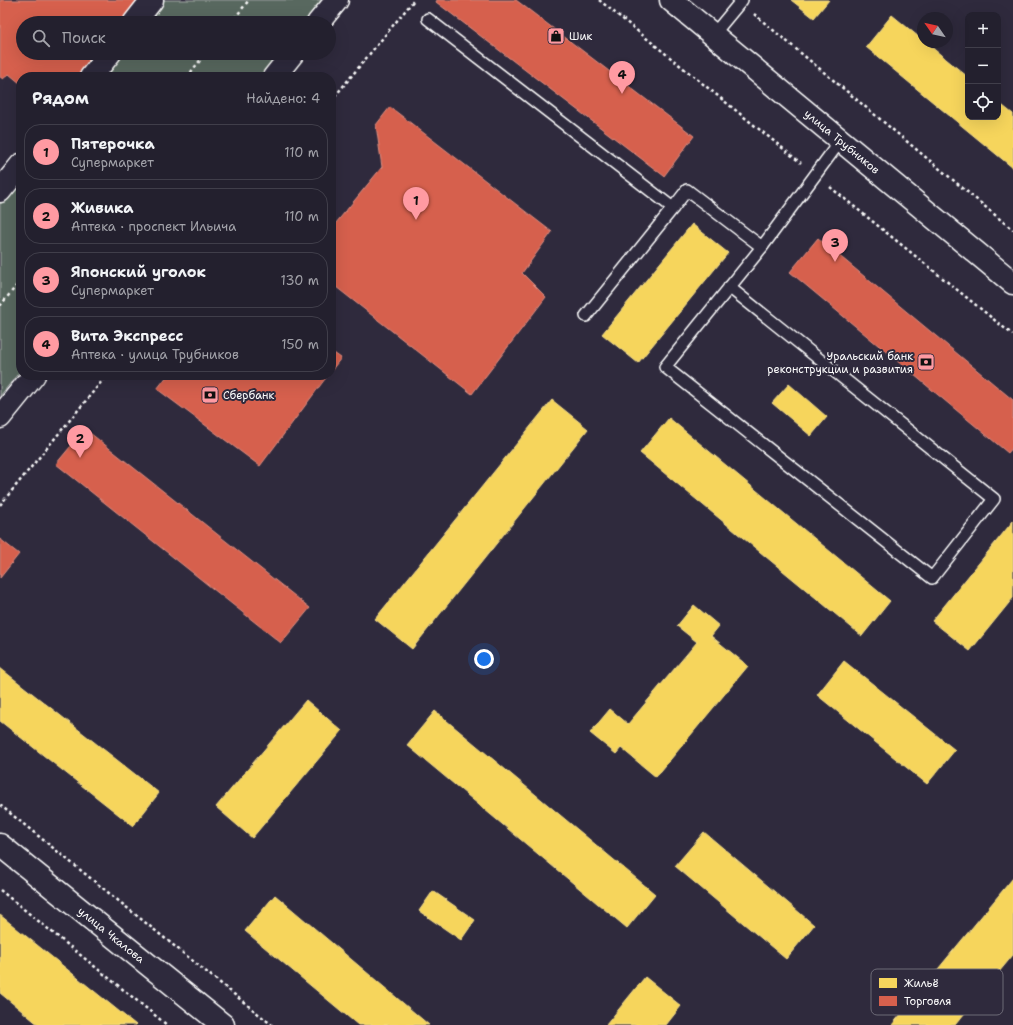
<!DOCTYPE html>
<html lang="ru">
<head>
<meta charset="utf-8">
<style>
	:root { --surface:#23202e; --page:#2b2836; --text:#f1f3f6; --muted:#a3a3aa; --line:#403e4a; --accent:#ff9aa2 }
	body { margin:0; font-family:"Shantell Sans",sans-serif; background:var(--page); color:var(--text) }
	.controls { position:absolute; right:12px; top:12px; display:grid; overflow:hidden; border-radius:8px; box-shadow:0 4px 16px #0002 }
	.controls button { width:36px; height:36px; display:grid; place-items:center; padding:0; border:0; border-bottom:1px solid var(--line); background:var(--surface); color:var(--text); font:20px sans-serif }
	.compass { position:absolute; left:917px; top:12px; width:36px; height:36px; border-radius:50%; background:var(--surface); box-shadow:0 4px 16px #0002; rotate:304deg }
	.you { position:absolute; left:484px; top:659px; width:14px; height:14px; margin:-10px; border:3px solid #fff; border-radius:50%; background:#1a73e8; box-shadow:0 0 0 6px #1a73e833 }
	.badge { display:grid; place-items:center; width:26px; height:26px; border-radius:50%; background:var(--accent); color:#111; font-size:13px; font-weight:700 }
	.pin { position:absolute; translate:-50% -33px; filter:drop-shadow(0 1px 2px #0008) }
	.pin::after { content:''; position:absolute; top:21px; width:14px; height:12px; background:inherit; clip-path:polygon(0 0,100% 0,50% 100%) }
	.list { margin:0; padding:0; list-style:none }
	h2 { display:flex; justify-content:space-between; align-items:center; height:52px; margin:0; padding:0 16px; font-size:17px }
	h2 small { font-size:13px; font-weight:400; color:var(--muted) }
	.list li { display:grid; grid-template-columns:26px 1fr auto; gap:12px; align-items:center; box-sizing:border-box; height:56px; margin:0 8px 8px; padding:0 8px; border:1px solid var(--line); border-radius:16px }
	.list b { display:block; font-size:15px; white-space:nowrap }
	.list p { margin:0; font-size:13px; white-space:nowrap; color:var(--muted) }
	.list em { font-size:13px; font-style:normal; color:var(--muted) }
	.icon { flex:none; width:22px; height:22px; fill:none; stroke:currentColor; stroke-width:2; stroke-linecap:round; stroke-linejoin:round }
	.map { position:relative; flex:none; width:1013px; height:1025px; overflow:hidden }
	.search { position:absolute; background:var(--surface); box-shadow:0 4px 16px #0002; left:16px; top:16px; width:320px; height:44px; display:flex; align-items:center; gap:10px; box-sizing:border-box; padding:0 14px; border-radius:22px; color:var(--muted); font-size:15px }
	.panel { position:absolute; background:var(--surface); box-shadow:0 4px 16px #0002; left:16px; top:72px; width:320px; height:308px; border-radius:16px }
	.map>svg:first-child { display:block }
	.green { fill:#59675e; stroke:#acb3ae }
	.homes { fill:#f6d55c; stroke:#f9e28d }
	.shops { fill:#d6604d; stroke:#e29082 }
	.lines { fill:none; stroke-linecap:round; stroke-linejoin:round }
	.lane-casing { stroke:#fff; stroke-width:14 }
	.street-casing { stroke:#fff; stroke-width:25 }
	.secondary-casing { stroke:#fff; stroke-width:25 }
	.path { stroke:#fff; stroke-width:2.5; stroke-dasharray:3 3; stroke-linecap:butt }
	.lane { stroke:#2f2a3d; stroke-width:11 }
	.street { stroke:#2f2a3d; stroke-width:22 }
	.secondary { stroke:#2f2a3d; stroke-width:22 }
	.labels { text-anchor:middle; stroke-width:4; stroke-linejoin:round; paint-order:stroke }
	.poi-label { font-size:11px; fill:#fff; stroke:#2f2a3d; text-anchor:start }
	.street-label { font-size:11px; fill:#fff; stroke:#2f2a3d }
	.key { fill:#2f2a3d; stroke:#6d6a77; stroke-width:1 }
	.key-label { font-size:11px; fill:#fff }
</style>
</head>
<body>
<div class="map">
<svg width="1013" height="1025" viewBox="0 0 1013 1025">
	<rect width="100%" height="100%" fill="#2f2a3d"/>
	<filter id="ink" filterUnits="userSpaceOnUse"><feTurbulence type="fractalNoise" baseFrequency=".025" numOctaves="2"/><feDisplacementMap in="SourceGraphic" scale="8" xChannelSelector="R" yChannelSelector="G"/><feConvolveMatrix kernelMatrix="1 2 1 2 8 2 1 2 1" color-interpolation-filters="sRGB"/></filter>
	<g filter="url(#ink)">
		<g class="green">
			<path d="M140,0H322L303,23H122Z"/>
			<path d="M97,53H279L259,77H77Z"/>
			<path d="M21,155V370L0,396V187Z"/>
		</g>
		<g class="homes">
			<path d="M791,0H829L814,18Z"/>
			<path d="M892,15L968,77V117H998V102L1013,114V168L866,47Z"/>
			<path d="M692,224L728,253L638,363L602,334Z"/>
			<path d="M789,384L827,417L811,436L772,403Z"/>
			<path d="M552,400L588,429L412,649L375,619Z"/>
			<path d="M669,418L890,601L862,636L640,453Z"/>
			<path d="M1013,521V598L970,651L932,621Z"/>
			<path d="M694,605L719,626L711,636L748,666L656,777L621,748L616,754L590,733L610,709L628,724L697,642L677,626Z"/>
			<path d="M844,661L955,750L927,784L817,695Z"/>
			<path d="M0,668L159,793L133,826L0,721Z"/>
			<path d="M306,700L342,731L252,838L216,807Z"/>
			<path d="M435,711L655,894L627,928L407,745Z"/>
			<path d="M704,832L814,925L786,959L675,866Z"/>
			<path d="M1013,878V955L955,1025H892Z"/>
			<path d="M433,891L475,920L461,940L419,911Z"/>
			<path d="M275,895L429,1025H358L245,931Z"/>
			<path d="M0,915L136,1025H39L0,993Z"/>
			<path d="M645,977L681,1006L666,1025H606Z"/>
		</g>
		<g class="shops">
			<path d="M0,0H140L122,23H23V53H97L77,77H21V84L9,74L3,79L0,77Z"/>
			<path d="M437,0H516L694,136L664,176L436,2Z"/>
			<path d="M390,107L552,232L522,273L546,297L472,394L331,283V229L382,167L376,125Z"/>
			<path d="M818,238L1013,400V447L1008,453L790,272Z"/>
			<path d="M331,351L341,358L331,371Z"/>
			<path d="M168,375H328L260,466L157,389Z"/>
			<path d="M85,429L310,608L281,643L56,464Z"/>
			<path d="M0,539L19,554L0,578Z"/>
		</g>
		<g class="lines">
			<g class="lane-casing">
				<g id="lane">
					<path d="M428,19L673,208L687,190L762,247L841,140"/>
					<path d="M713,35L742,0"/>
					<path d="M729,287L994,499L932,578L665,367L762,247"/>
					<path d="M586,316L673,208"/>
				</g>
			</g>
			<g class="street-casing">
				<g id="street">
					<path d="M134,23L152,0"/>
					<path d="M91,77L110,53"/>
					<path d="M0,191L21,165"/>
				</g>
			</g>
			<g class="secondary-casing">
				<g id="secondary">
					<path id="s1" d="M671,0L1013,283"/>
					<path d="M318,23L337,0"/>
					<path d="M274,77L293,53"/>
					<path d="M0,417L34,375"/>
					<path id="s2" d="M0,845L223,1025"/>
				</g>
			</g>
			<g class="path">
				<path d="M599,0L801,163"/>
				<path d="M754,14L1013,230"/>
				<path d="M231,23L249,0"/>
				<path d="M187,77L206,53"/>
				<path d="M331,101L414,0"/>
				<path d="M830,187L1013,335"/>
				<path d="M0,306L21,280"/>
				<path d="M0,505L107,375"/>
				<path d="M0,805L272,1025"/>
				<path d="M0,890L167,1025"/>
			</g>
			<use href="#lane" class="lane"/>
			<use href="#street" class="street"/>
			<use href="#secondary" class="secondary"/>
		</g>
	</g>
	<defs>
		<g id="shop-square" transform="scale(0.9)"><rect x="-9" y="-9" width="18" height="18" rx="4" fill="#ff9aa2" stroke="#2f2a3d"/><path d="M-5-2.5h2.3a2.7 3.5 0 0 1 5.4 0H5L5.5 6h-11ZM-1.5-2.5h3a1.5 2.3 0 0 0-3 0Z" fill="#111"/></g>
		<g id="bank-square" transform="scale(0.9)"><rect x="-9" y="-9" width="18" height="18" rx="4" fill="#ff9aa2" stroke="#2f2a3d"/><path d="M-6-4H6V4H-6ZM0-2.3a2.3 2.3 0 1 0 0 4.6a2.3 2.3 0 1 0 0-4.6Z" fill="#111"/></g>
	</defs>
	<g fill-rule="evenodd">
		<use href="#shop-square" x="556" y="36"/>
		<use href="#bank-square" x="926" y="362"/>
		<use href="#bank-square" x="210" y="395"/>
	</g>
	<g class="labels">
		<g class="poi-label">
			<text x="569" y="40">Шик</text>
			<text x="913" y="360" text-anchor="end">Уральский банк<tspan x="913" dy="13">реконструкции и развития</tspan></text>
			<text x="223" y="399">Сбербанк</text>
		</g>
		<g class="street-label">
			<text dy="4" stroke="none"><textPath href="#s1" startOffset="222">улица Трубников</textPath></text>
			<text dy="4" stroke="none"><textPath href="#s2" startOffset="143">улица Чкалова</textPath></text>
		</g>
	</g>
	<rect x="871" y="969" width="132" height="46" rx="6" class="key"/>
	<rect x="879" y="978" width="18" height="10" fill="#f6d55c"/>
	<rect x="879" y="996" width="18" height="10" fill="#d6604d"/>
	<g class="key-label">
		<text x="904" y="987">Жильё</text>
		<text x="904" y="1005">Торговля</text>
	</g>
</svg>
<div class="controls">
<button>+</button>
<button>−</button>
<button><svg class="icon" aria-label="locate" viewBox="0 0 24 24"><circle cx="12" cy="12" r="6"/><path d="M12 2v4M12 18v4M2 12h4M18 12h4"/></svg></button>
</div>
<svg class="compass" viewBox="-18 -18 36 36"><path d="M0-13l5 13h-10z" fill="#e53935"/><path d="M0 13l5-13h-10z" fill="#a3a3aa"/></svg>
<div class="you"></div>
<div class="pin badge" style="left:416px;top:220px">1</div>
<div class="pin badge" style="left:80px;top:458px">2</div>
<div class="pin badge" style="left:835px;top:262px">3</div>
<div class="pin badge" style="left:622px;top:94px">4</div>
<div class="search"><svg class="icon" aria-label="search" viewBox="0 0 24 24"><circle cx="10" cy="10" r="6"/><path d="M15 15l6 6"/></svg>Поиск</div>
<section class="panel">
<h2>Рядом<small>Найдено: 4</small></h2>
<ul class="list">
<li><span class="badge">1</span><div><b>Пятерочка</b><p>Супермаркет</p></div><em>110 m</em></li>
<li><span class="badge">2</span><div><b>Живика</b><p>Аптека · проспект Ильича</p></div><em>110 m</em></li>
<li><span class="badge">3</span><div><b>Японский уголок</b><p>Супермаркет</p></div><em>130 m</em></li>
<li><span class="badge">4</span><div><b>Вита Экспресс</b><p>Аптека · улица Трубников</p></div><em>150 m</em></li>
</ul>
</section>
</div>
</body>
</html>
